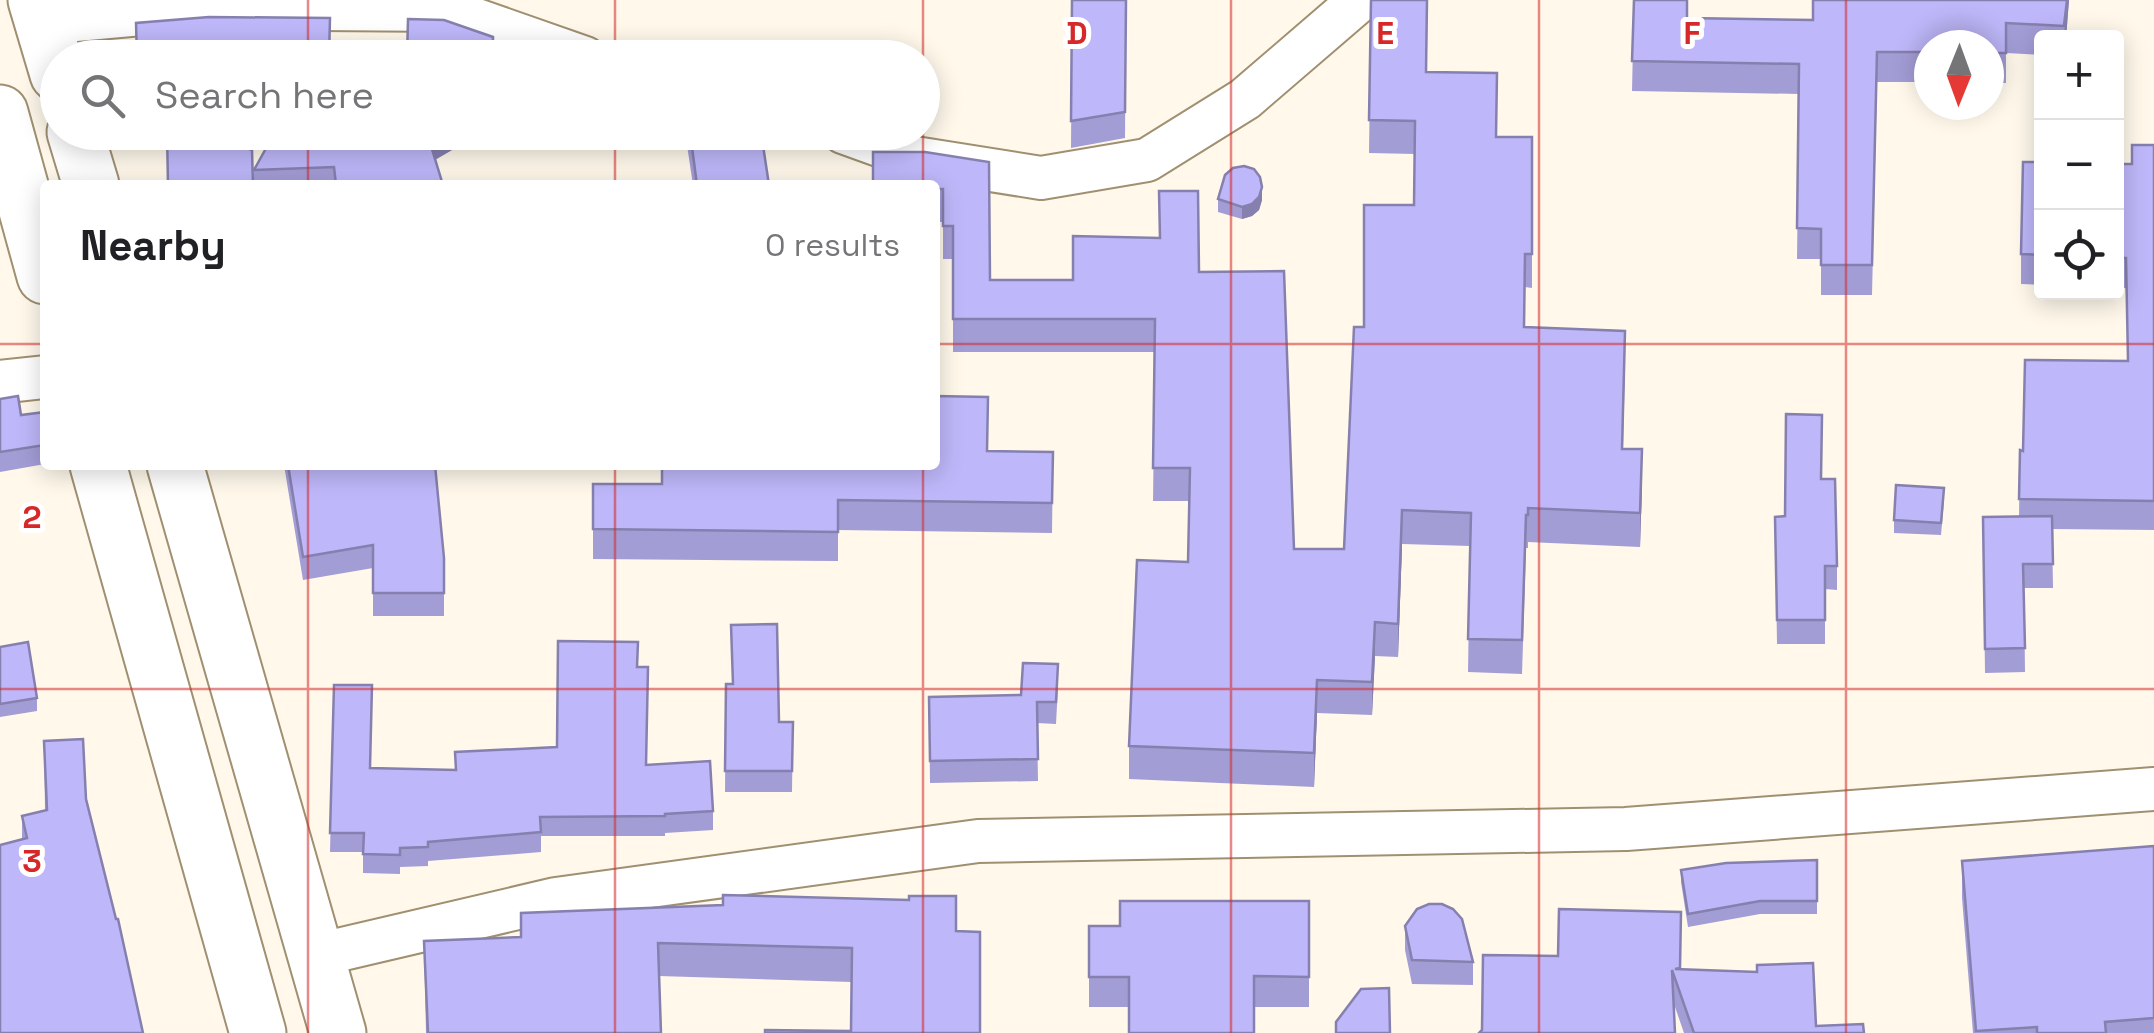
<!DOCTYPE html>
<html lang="en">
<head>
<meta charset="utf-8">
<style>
	:root { --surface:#fff; --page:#f2f2f2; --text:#202124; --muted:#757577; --line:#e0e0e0 }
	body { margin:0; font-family:"Space Grotesk",sans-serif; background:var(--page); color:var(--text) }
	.controls { position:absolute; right:30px; top:30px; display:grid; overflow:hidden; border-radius:10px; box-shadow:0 5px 25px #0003 }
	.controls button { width:90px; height:90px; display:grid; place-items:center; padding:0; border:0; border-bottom:2px solid var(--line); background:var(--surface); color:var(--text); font:50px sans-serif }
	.compass { position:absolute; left:1914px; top:30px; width:90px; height:90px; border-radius:50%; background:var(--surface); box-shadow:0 5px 25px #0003; rotate:181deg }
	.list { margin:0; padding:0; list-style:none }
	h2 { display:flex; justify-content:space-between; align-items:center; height:130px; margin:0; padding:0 40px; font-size:42px }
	h2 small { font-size:32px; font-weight:400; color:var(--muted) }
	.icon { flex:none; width:55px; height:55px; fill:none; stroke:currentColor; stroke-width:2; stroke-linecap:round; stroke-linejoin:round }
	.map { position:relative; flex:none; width:2154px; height:1033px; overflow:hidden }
	.search { position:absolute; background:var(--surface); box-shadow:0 5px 25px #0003; left:40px; top:40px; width:900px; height:110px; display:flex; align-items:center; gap:25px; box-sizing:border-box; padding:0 35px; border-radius:55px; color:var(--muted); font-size:38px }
	.panel { position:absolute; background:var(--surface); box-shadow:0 5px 25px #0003; left:40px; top:180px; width:900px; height:290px; border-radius:10px }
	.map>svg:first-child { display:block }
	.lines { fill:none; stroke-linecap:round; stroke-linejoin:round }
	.street-casing { stroke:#a09071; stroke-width:46 }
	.highway-casing { stroke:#a09071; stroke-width:59 }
	.street { stroke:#fff; stroke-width:42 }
	.highway { stroke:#fff; stroke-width:55 }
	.wall { fill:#a39dd6 }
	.shaded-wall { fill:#8580ae }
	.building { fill:#beb7f9; stroke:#8580ae; stroke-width:2.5 }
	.grid { fill:none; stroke:#d62828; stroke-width:2.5; stroke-opacity:0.55 }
	.grid-label { font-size:32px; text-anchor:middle; font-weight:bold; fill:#d62828; stroke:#fff; stroke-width:10; stroke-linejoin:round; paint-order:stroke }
</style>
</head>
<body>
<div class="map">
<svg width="2154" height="1033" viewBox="0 0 2154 1033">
	<rect width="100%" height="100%" fill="#fff8eb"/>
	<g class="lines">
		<g class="street-casing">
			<g id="street">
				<path d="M42,23L208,8L448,10L585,58"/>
				<path d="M843,132L915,158L1041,178L1147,160L1245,99L1360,0"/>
				<path d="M0,382L45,377"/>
				<path d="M317,955L556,899L978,841L1626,829L2154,789"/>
			</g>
		</g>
		<g class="highway-casing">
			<g id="highway">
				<path d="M36,0L58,74"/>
				<path d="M0,113L45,276"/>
				<path d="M75,132L91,185"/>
				<path d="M98,465L258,1033"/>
				<path d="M175,465L338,1033"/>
			</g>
		</g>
		<use href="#street" class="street"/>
		<use href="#highway" class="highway"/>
	</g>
	<g class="wall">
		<path d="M1072,0H1126L1125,138L1071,148Z"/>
		<path d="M1371,0L1426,72L1497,137H1532V288L1525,287L1524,327L1625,364L1623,449L1642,483L1640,547L1528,542V548H1526L1522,674L1468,672L1470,546L1402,544L1398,657L1375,656L1372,715L1317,713L1314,787L1129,779V746L1188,562L1189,501H1153L1155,352H953V259H943V222H935V185L925,152L990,280H1073L1199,272L1294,549H1344L1364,327L1414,205L1415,154L1369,153Z"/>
		<path d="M1634,0L1688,18L1813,20L2069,0L2066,38H2042V55L2006,53V83H1989V45H1929V82H1877L1872,295H1821V259H1797L1799,94L1632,91Z"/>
		<path d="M458,132V138L452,150L435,160L443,185H334V183L254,185V170Z"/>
		<path d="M685,132H761L769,185H693Z"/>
		<path d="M2154,145V530L2052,529L2053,588H2024L2025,672L1985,673L1983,517H2019L2020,450L2023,451L2128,361L2126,288H2116V164H2132Z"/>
		<path d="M2042,162V285L2021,284V254Z"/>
		<path d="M1218,199L1262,200L1259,210L1252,216L1242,219L1218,212Z"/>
		<path d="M0,399L21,415L45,412V464L0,472Z"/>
		<path d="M988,451L1053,452L1052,533L838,530V561L593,559V484H662L935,465Z"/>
		<path d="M249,465H271L250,469Z"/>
		<path d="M284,465H328L444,558V616H373V568L303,580Z"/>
		<path d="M1821,479L1837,566V590L1825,589V644H1777L1775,517L1785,516Z"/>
		<path d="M1944,501L1941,535L1894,533V520Z"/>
		<path d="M731,625L779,722H793L792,792H725L726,684H733Z"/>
		<path d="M0,647L37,698V711L0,717Z"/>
		<path d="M638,667L646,765L713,811V830L665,833V836H541V852L428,861V866L400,867V874L363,873V852H330L334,685L371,768L455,770V752L557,747Z"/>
		<path d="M1058,686L1056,724L1037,723L1038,781L930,783L929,697L1021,695Z"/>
		<path d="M44,741L86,799L143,1033L22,839V816L45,810Z"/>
		<path d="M2154,846V1033H1973L1962,898V861Z"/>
		<path d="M1817,860V914H1760L1688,927L1681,882V870Z"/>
		<path d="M956,896L851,1031L852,982L659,976L661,1033H426L424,941L521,937V913L909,900Z"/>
		<path d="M1309,901V1007H1089V926H1120Z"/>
		<path d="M1405,926L1473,962V985L1412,984L1405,950Z"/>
		<path d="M1680,969L1816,1026L1864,1033H1684L1674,1004L1479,1033Z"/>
	</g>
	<g class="shaded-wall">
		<path d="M2067,0H2069L2066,38H2064Z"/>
		<path d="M453,132H458V138L452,150L431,162V146Z"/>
		<path d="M1262,187V200L1259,210L1252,216L1242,219V207Z"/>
		<path d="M1642,449V483L1640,547V513Z"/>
		<path d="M1402,510V544L1398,657V624Z"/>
		<path d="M1375,622V656L1372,715V682Z"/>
		<path d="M1317,680V713L1314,787V753Z"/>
	</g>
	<g class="building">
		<path d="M1072,0H1126L1125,112L1071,121Z"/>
		<path d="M1371,0H1427L1426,72L1497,73L1496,137H1532V254H1525L1524,327L1625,331L1622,449H1642L1640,513L1528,508V515H1526L1522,640L1468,639L1471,513L1402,510L1398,624L1375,622L1372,682L1317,680L1314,753L1129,746L1137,560L1188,562L1190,468H1153L1155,319H953V226H943V189H935V185H873V152H925L989,162L990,280H1073V236L1160,238L1159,191H1198L1199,272L1284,271L1294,549H1344L1354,327H1364V205H1414L1415,121L1369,120Z"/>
		<path d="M1634,0H1687V18L1813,20V0H2067L2064,26L2006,23V53H1989V45H1929V52H1877L1872,265H1821V229L1797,228L1799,64L1632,61Z"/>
		<path d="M209,17L330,18L329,58H137L136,23Z"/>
		<path d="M408,19L444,20L493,37V56L536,58H407Z"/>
		<path d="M167,132H235L236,144L252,150L253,185H168Z"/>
		<path d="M275,132H453L452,135L431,146L443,185H336L334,167L254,170Z"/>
		<path d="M690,132H761L769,185H697Z"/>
		<path d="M2132,145H2154V501L2019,499L2020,450L2023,451L2025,360L2128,361L2126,258H2116V164H2132Z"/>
		<path d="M2023,162H2042V255L2021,254Z"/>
		<path d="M1244,166L1254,169L1260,177L1262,187L1259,197L1252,204L1242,207L1218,199L1225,175L1233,168Z"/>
		<path d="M18,396L21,415L45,412V445L0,452V399Z"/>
		<path d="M935,396L988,397L987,451L1053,452L1052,503L838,500V532L593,529V484H662V465H935Z"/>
		<path d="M1786,414L1822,415L1821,479H1835L1837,566H1825V620H1777L1775,517L1785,516Z"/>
		<path d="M288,465H435L444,558V593H373V545L303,557Z"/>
		<path d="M1896,485L1944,488L1941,523L1894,520Z"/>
		<path d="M2052,516L2053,564H2023L2025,648L1985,649L1983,517Z"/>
		<path d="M777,624L779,722H793L792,771H725L726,684H733L731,625Z"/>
		<path d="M558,641L638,642L637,667H648L646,765L710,761L713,811L665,814V816L540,817L541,832L428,842V847L400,848V855L363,854L364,833H330L334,685H372L370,768L456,770L455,752L557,747Z"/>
		<path d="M28,642L37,698L0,704V647Z"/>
		<path d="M1023,663L1058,664L1056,702H1037L1038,759L930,761L929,697L1021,695Z"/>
		<path d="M83,739L86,799L116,919H118L143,1033H0V845L27,838L22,816L47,810L44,741Z"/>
		<path d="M2154,846V1018L2105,1022L2106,1033H2037V1027L1976,1031L1962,861Z"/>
		<path d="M1817,860V901H1760L1688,914L1681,870L1726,863Z"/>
		<path d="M723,895L909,900V896H956V931L980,932V1033H765V1030L851,1031L852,948L658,943L661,1033H428L424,941L521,937V913L723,905Z"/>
		<path d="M1120,901H1309V977L1254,976V1033H1129V977H1089V926H1120Z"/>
		<path d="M1429,904H1442L1453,909L1462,919L1473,962L1412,960L1405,926L1417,909Z"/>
		<path d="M1559,909L1681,912L1680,968L1675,969L1757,972V965L1813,963L1816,1026L1863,1024L1864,1033H1694L1672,970L1675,1033H1479L1482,1030L1483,955L1558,956Z"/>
		<path d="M1389,988L1390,1033H1336V1022L1361,989Z"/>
	</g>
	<path class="grid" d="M308,0V58M615,0V58M923,0V185M1231,0V1033M1539,0V1033M1846,0V1033M308,132V185M615,132V185M0,344H45M935,344H2154M308,465V1033M615,465V1033M923,465V1033M0,689H2154"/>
	<g class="grid-label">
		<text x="1077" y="44">D</text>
		<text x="1385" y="44">E</text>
		<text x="1692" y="44">F</text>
		<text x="32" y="528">2</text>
		<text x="32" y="872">3</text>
	</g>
</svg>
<div class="controls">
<button>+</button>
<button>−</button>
<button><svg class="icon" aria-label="locate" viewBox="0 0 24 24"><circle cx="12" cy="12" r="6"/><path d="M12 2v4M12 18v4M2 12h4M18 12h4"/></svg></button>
</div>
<svg class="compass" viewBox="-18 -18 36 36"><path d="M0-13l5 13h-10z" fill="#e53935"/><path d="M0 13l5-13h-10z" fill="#757577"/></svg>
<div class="search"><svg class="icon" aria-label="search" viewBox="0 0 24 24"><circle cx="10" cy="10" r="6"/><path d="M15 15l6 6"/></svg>Search here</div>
<section class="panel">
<h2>Nearby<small>0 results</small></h2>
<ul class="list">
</ul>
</section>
</div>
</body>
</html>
